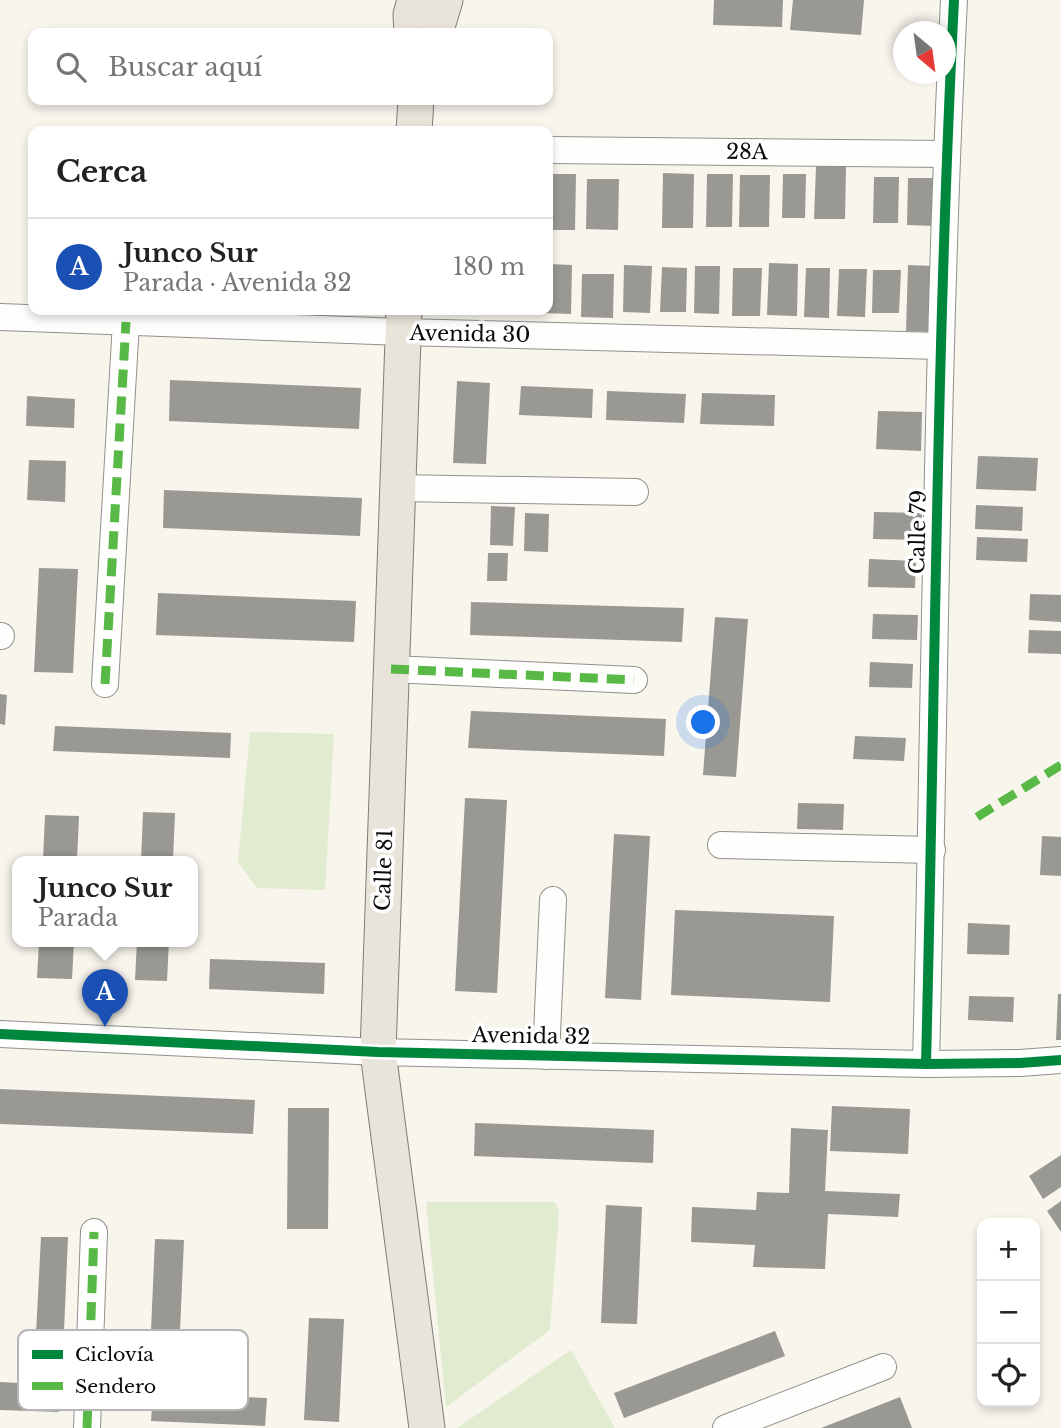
<!DOCTYPE html>
<html lang="es">
<head>
<meta charset="utf-8">
<style>
	:root { --surface:#fff; --page:#f2f2f2; --text:#222; --muted:#767676; --line:#e0e0e0; --accent:#7c3aed }
	body { margin:0; font-family:"Libre Baskerville",serif; background:var(--page); color:var(--text) }
	.controls { position:absolute; right:21px; bottom:21px; display:grid; overflow:hidden; border-radius:14px; box-shadow:0 4px 10px #0003 }
	.controls button { width:63px; height:63px; display:grid; place-items:center; padding:0; border:0; border-bottom:2px solid var(--line); background:var(--surface); color:var(--text); font:35px sans-serif }
	.compass { position:absolute; left:893px; top:21px; width:63px; height:63px; border-radius:50%; background:var(--surface); box-shadow:0 4px 10px #0003; rotate:151deg }
	.you { position:absolute; left:704px; top:723px; width:24px; height:24px; margin:-18px; border:5px solid #fff; border-radius:50%; background:#1a73e8; box-shadow:0 0 0 10px #1a73e833 }
	.badge { display:grid; place-items:center; width:46px; height:46px; border-radius:50%; background:var(--accent); color:#fff; font-size:23px; font-weight:700 }
	.pin { position:absolute; translate:-50% -58px; filter:drop-shadow(0 2px 4px #0008) }
	.pin::after { content:''; position:absolute; top:37px; width:24px; height:21px; background:inherit; clip-path:polygon(0 0,100% 0,50% 100%) }
	.popup { position:absolute; left:12px; top:856px; width:186px; height:91px; box-sizing:border-box; display:grid; place-content:center; border-radius:14px; background:var(--surface); filter:drop-shadow(0 2px 5px #0005); font-size:23px; white-space:nowrap; color:var(--muted) }
	.popup b { font-size:26px; color:var(--text) }
	.popup::after { content:''; position:absolute; left:50%; top:100%; margin-left:-14px; border:14px solid transparent; border-top-color:var(--surface) }
	.list { margin:0; padding:0; list-style:none }
	h2 { display:flex; justify-content:space-between; align-items:center; height:91px; margin:0; padding:0 28px; font-size:30px }
	h2 small { font-size:23px; font-weight:400; color:var(--muted) }
	.list li { display:grid; grid-template-columns:46px 1fr auto; gap:21px; align-items:center; box-sizing:border-box; height:98px; padding:0 28px; border-top:2px solid var(--line) }
	.list b { display:block; font-size:26px; white-space:nowrap }
	.list p { margin:0; font-size:23px; white-space:nowrap; color:var(--muted) }
	.list em { font-size:23px; font-style:normal; color:var(--muted) }
	.icon { flex:none; width:38px; height:38px; fill:none; stroke:currentColor; stroke-width:2; stroke-linecap:round; stroke-linejoin:round }
	.map { position:relative; flex:none; width:1061px; height:1428px; overflow:hidden }
	.search { position:absolute; background:var(--surface); box-shadow:0 4px 10px #0003; left:28px; top:28px; width:525px; height:77px; display:flex; align-items:center; gap:18px; box-sizing:border-box; padding:0 24px; border-radius:14px; color:var(--muted); font-size:26px }
	.panel { position:absolute; background:var(--surface); box-shadow:0 4px 10px #0003; left:28px; top:126px; width:525px; height:189px; border-radius:14px }
	.map>svg:first-child { display:block }
	.green { fill:#e1ebd0 }
	.building { fill:#9a9893 }
	.lines { fill:none; stroke-linecap:round; stroke-linejoin:round }
	.minor-casing { stroke:#91908c; stroke-width:28 }
	.major-casing { stroke:#7e7d7a; stroke-width:37 }
	.minor { stroke:#fefefc; stroke-width:26 }
	.major { stroke:#e8e4d9; stroke-width:35 }
	.quiet { stroke:#58b947; stroke-width:9; stroke-dasharray:18 9; stroke-linecap:butt }
	.cycleway-casing { stroke:#fff; stroke-width:15 }
	.cycleway { stroke:#00873e; stroke-width:10 }
	.labels { text-anchor:middle; stroke-width:7; stroke-linejoin:round; paint-order:stroke }
	.street-label { font-size:21px; fill:#0a0a0a; stroke:#fff }
	.key { fill:#fff; stroke:#b6b6b6; stroke-width:2 }
	.key-label { font-size:19px; fill:#0a0a0a }
</style>
</head>
<body>
<div class="map">
<svg width="1061" height="1428" viewBox="0 0 1061 1428">
	<rect width="100%" height="100%" fill="#f8f5ed"/>
	<g class="green">
		<path d="M250,732L334,734L325,890L257,888L238,862Z"/>
		<path d="M426,1202H555L559,1212L550,1330L446,1407Z"/>
		<path d="M571,1350L615,1428H457Z"/>
	</g>
	<g class="building">
		<path d="M714,0H783L782,27L713,25Z"/>
		<path d="M793,0H864L861,35L790,30Z"/>
		<path d="M816,166H846L845,219H814Z"/>
		<path d="M663,173L694,174L693,228H662Z"/>
		<path d="M548,174H576L575,230H548Z"/>
		<path d="M707,174H733L732,227H706Z"/>
		<path d="M783,174H806L805,218H782Z"/>
		<path d="M740,175H770L769,227H739Z"/>
		<path d="M874,177H899L898,223H873Z"/>
		<path d="M908,178H935L934,226L907,225Z"/>
		<path d="M587,179H619L618,230L586,229Z"/>
		<path d="M769,263L798,264L797,316L767,315Z"/>
		<path d="M548,264L572,265L571,314L543,313V310H548Z"/>
		<path d="M624,265L652,266L650,313L623,312Z"/>
		<path d="M908,265L934,266L932,332L906,331Z"/>
		<path d="M695,266H720L719,314L694,313Z"/>
		<path d="M662,267L687,268L686,312H660Z"/>
		<path d="M733,268H762L760,316H732Z"/>
		<path d="M806,268H830L829,318L804,317Z"/>
		<path d="M839,269H867L865,317L837,316Z"/>
		<path d="M873,270H901L899,313H872Z"/>
		<path d="M582,274H614L613,318L581,317Z"/>
		<path d="M170,380L361,388L359,429L169,421Z"/>
		<path d="M457,381L490,383L486,464L453,463Z"/>
		<path d="M521,386L593,389L592,418L519,415Z"/>
		<path d="M607,391L686,394L684,423L606,420Z"/>
		<path d="M702,393L775,395L774,426L700,424Z"/>
		<path d="M27,396L75,399L74,428L26,426Z"/>
		<path d="M878,411L922,412L921,451L876,449Z"/>
		<path d="M978,456L1038,458L1036,491L976,489Z"/>
		<path d="M29,460L66,461L65,502L27,500Z"/>
		<path d="M164,490L362,498L360,536L163,528Z"/>
		<path d="M976,505L1023,507L1022,531L975,529Z"/>
		<path d="M491,506L515,507L513,546L490,545Z"/>
		<path d="M874,512L922,513L921,540L873,539Z"/>
		<path d="M525,513L549,514L548,552L524,551Z"/>
		<path d="M977,537L1028,539L1027,562L976,560Z"/>
		<path d="M488,553H508L507,581H487Z"/>
		<path d="M869,559L916,561L915,588L868,587Z"/>
		<path d="M39,568L78,569L73,673L34,672Z"/>
		<path d="M158,593L356,601L354,642L156,635Z"/>
		<path d="M1030,594L1061,595V622L1029,620Z"/>
		<path d="M471,602L684,608L682,642L470,635Z"/>
		<path d="M873,614L918,615L917,640L872,639Z"/>
		<path d="M715,617L748,619L736,777L703,775Z"/>
		<path d="M1029,630L1061,631V654L1028,653Z"/>
		<path d="M870,662L913,664L912,688L869,687Z"/>
		<path d="M0,694L7,695L5,725L0,724Z"/>
		<path d="M471,711L666,719L664,756L468,748Z"/>
		<path d="M55,726L231,733L230,758L53,751Z"/>
		<path d="M855,736L906,738L904,761L853,759Z"/>
		<path d="M465,798L507,800L497,993L455,991Z"/>
		<path d="M798,803L844,804L843,830L797,829Z"/>
		<path d="M143,812L175,813L173,861H141Z"/>
		<path d="M45,815L79,816L77,861H43Z"/>
		<path d="M614,834L650,836L641,1000L605,998Z"/>
		<path d="M1042,836L1061,837V876L1040,875Z"/>
		<path d="M675,910L834,916L830,1002L671,995Z"/>
		<path d="M968,923L1010,925L1009,955L967,954Z"/>
		<path d="M39,941H74L72,979L37,978Z"/>
		<path d="M137,941H169L167,981L135,980Z"/>
		<path d="M210,959L325,963L324,994L209,989Z"/>
		<path d="M1058,994H1061V1040H1056Z"/>
		<path d="M969,996L1014,997L1013,1022L968,1020Z"/>
		<path d="M0,1089L255,1100L253,1134L0,1124Z"/>
		<path d="M832,1106L910,1109L908,1154L830,1151Z"/>
		<path d="M288,1108H329L328,1229H287Z"/>
		<path d="M475,1123L654,1130L653,1163L474,1156Z"/>
		<path d="M791,1128L828,1130L825,1191L900,1194L898,1217L828,1214L825,1269L753,1267L755,1245L691,1242L692,1207L756,1210L757,1192L789,1193Z"/>
		<path d="M1061,1155V1187L1043,1199L1029,1176Z"/>
		<path d="M1061,1201V1232L1047,1211Z"/>
		<path d="M606,1205L642,1207L637,1324L601,1323Z"/>
		<path d="M41,1237H68L63,1355L35,1354Z"/>
		<path d="M155,1239L184,1240L179,1354L150,1353Z"/>
		<path d="M309,1318L344,1319L339,1422L304,1420Z"/>
		<path d="M775,1331L785,1356L624,1418L614,1393Z"/>
		<path d="M0,1382L60,1385L59,1412L0,1410Z"/>
		<path d="M153,1394L267,1398L265,1426L151,1421Z"/>
		<path d="M900,1397L912,1428H821Z"/>
	</g>
	<g class="lines">
		<g class="minor-casing">
			<g id="minor">
				<path d="M548,150L946,154"/>
				<path d="M0,317L402,332L940,346"/>
				<path d="M397,488L635,492"/>
				<path d="M0,636H1"/>
				<path d="M391,669L634,680"/>
				<path d="M105,684L126,322"/>
				<path d="M721,845L932,850"/>
				<path d="M0,1034L378,1052L926,1064L1020,1063L1061,1060"/>
				<path d="M546,1056L553,900"/>
				<path d="M926,1064C935,709 936,354 954,0"/>
				<path d="M87,1428L94,1232"/>
				<path d="M726,1428L883,1367"/>
			</g>
		</g>
		<g class="major-casing">
			<g id="major">
				<path d="M412,33L411,15L415,0"/>
				<path d="M435,33L445,0"/>
				<path d="M414,131L416,100"/>
				<path d="M404,310L378,1052L427,1428"/>
			</g>
		</g>
		<use href="#minor" class="minor"/>
		<use href="#major" class="major"/>
		<g class="quiet">
			<path d="M391,669L634,680"/>
			<path d="M105,684L126,322"/>
			<path d="M977,817L1061,765"/>
			<path d="M87,1428L94,1232"/>
		</g>
		<g class="cycleway-casing">
			<g id="cycleway">
				<path d="M0,1034L378,1052L926,1064L1020,1063L1061,1060"/>
				<path d="M926,1064C935,709 936,354 954,0"/>
			</g>
		</g>
		<use href="#cycleway" class="cycleway"/>
	</g>
	<g class="labels">
		<g class="street-label">
			<text transform="translate(747 152) rotate(1)" y="7">28A</text>
			<text transform="translate(470 334) rotate(1)" y="7">Avenida 30</text>
			<text transform="translate(918 532) rotate(-89)" y="7">Calle 79</text>
			<text transform="translate(384 870) rotate(-88)" y="7">Calle 81</text>
			<text transform="translate(531 1036) rotate(1)" y="7">Avenida 32</text>
		</g>
	</g>
	<rect x="18" y="1330" width="230" height="80" rx="10" class="key"/>
	<rect x="32" y="1350" width="31" height="9" fill="#00873e"/>
	<rect x="32" y="1382" width="31" height="8" fill="#58b947"/>
	<g class="key-label">
		<text x="75" y="1361">Ciclovía</text>
		<text x="75" y="1393">Sendero</text>
	</g>
</svg>
<div class="controls">
<button>+</button>
<button>−</button>
<button><svg class="icon" aria-label="locate" viewBox="0 0 24 24"><circle cx="12" cy="12" r="6"/><path d="M12 2v4M12 18v4M2 12h4M18 12h4"/></svg></button>
</div>
<svg class="compass" viewBox="-18 -18 36 36"><path d="M0-13l5 13h-10z" fill="#e53935"/><path d="M0 13l5-13h-10z" fill="#767676"/></svg>
<div class="you"></div>
<div class="pin badge" style="left:105px;top:1027px;background:#1a4fb4">A</div>
<div class="popup"><b>Junco Sur</b>Parada</div>
<div class="search"><svg class="icon" aria-label="search" viewBox="0 0 24 24"><circle cx="10" cy="10" r="6"/><path d="M15 15l6 6"/></svg>Buscar aquí</div>
<section class="panel">
<h2>Cerca<small></small></h2>
<ul class="list">
<li><span class="badge" style="background:#1a4fb4">A</span><div><b>Junco Sur</b><p>Parada · Avenida 32</p></div><em>180 m</em></li>
</ul>
</section>
</div>
</body>
</html>
